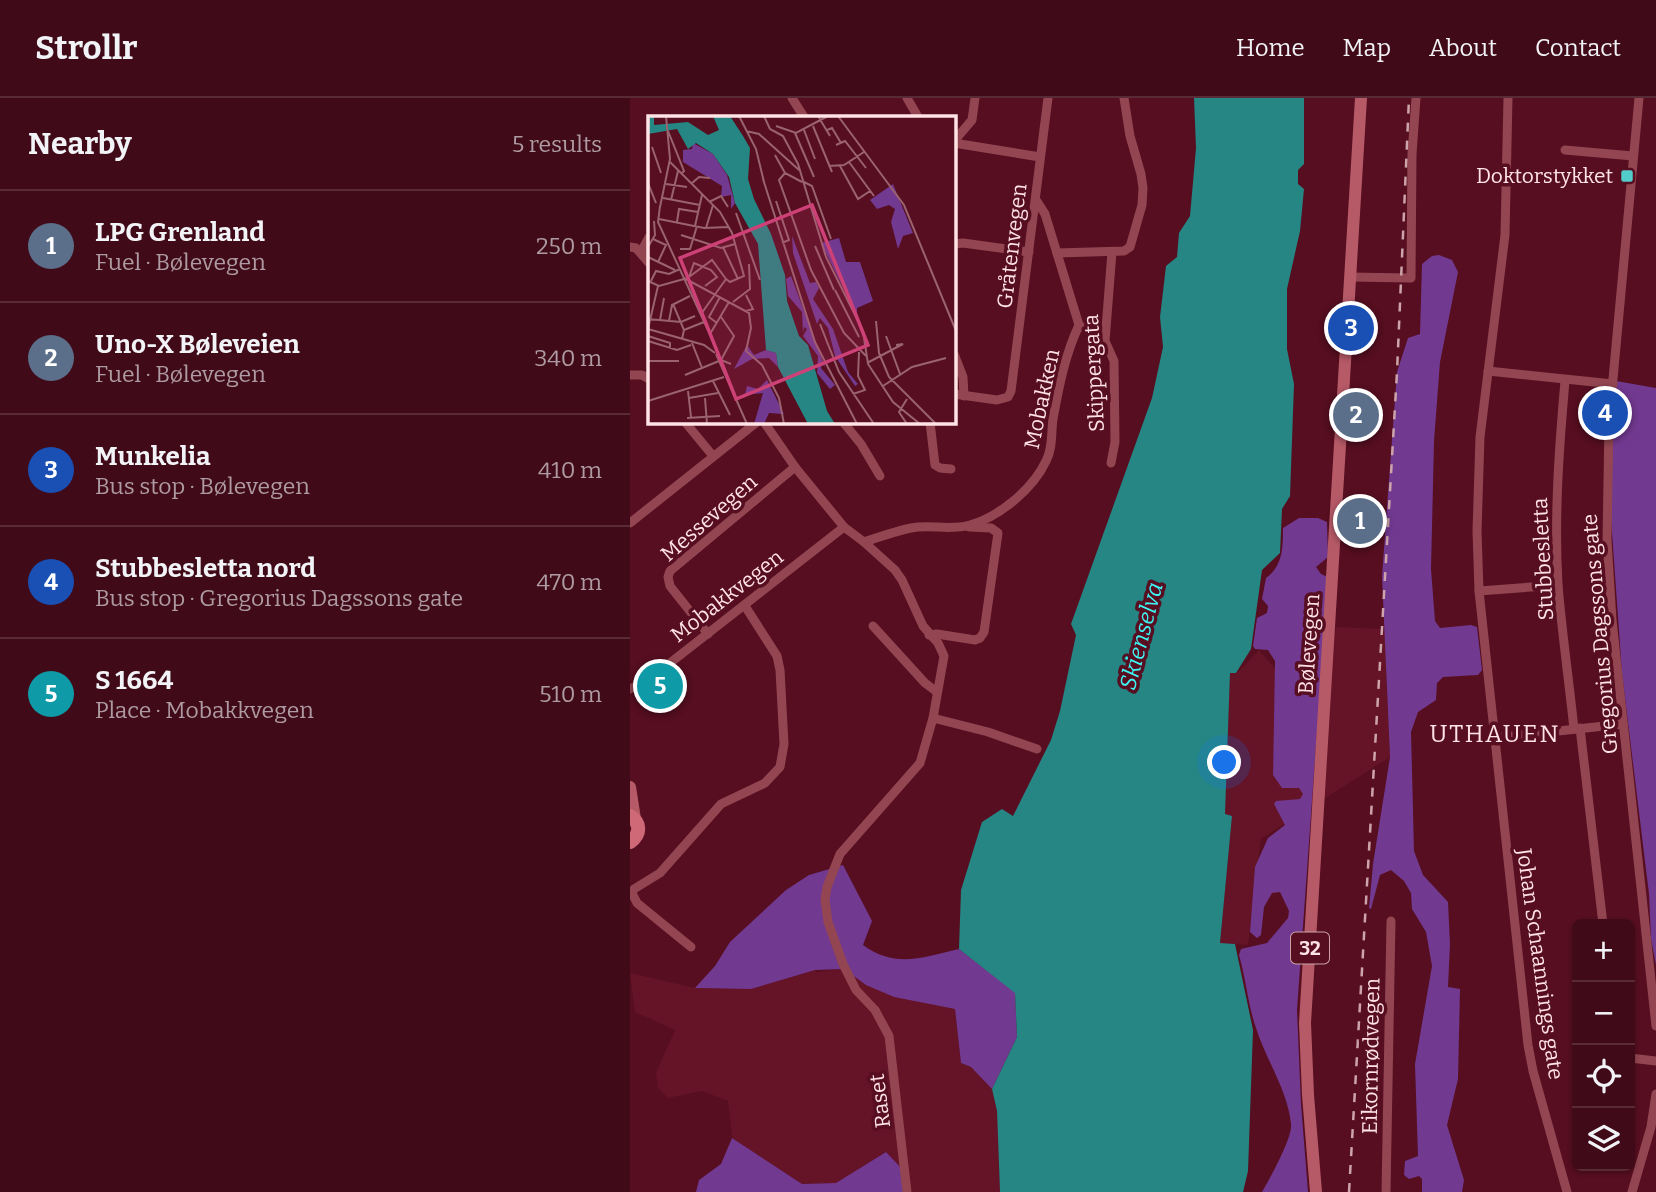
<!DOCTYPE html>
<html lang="en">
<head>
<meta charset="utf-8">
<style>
	:root { --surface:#400a18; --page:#471321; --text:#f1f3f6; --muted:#ae9aa2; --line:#592b37; --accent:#53cdca }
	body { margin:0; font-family:Bitter,serif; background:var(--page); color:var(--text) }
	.controls { position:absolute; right:21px; bottom:21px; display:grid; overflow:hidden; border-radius:10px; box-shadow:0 2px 5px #0004 }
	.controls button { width:63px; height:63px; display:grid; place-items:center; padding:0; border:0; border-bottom:2px solid var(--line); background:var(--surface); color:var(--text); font:35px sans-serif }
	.you { position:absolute; left:595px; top:665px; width:24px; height:24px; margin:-18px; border:5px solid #fff; border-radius:50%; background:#1a73e8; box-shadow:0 0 0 10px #1a73e833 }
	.badge { display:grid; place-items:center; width:46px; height:46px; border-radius:50%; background:var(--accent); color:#fff; font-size:23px; font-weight:700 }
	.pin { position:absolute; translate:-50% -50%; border:4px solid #fff; box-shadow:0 2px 7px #0006 }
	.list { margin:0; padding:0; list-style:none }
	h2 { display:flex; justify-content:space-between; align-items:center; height:91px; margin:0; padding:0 28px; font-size:30px }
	h2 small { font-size:23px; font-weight:400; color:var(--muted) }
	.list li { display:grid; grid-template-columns:46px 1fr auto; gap:21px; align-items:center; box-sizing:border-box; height:112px; padding:0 28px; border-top:2px solid var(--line) }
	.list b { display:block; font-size:26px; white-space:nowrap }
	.list p { margin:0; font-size:23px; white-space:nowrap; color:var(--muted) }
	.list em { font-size:23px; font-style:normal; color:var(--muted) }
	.icon { flex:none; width:38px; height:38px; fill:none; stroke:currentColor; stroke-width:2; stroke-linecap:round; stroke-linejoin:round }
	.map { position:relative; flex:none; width:1026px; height:1094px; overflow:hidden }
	header { display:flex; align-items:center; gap:42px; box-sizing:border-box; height:98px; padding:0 35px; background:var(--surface); border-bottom:2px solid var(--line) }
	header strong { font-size:33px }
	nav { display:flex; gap:38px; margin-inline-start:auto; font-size:24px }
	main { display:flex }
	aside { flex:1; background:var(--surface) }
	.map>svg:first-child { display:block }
	.built { fill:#651327 }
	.forest { fill:#723990 }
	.water { fill:#258684 }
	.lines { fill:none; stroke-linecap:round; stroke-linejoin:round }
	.minor { stroke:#934651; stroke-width:9 }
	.major { stroke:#b75a68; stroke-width:12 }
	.highway { stroke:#cf6877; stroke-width:14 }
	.rail { stroke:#cda4aa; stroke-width:2.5; stroke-dasharray:9 9; stroke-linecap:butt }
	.poi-dot { fill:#53cdca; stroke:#560e20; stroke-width:2.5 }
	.labels { text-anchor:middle; stroke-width:7; stroke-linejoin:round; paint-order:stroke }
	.shield { fill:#560e20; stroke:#cca3aa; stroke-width:2 }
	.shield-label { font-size:19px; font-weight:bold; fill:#ffe3e5 }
	.poi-label { font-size:21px; fill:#ffe3e5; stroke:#560e20; text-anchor:end }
	.street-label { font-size:21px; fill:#ffe3e5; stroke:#560e20 }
	.water-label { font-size:23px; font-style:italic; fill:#3ff5f1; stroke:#560e20 }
	.quarter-label { font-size:24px; letter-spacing:2px; fill:#ffe3e5; stroke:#560e20 }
	.inset-road { fill:none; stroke:#9a636f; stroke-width:2 }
	.view { fill:#ce4177; fill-opacity:0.15; stroke:#ce4177; stroke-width:3.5 }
	.inset-edge { fill:none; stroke:#ffe3e5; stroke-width:3.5 }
</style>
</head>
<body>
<header>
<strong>Strollr</strong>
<nav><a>Home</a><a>Map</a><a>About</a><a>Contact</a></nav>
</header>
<main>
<aside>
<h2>Nearby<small>5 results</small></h2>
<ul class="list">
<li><span class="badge" style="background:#5c6f8a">1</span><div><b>LPG Grenland</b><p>Fuel · Bølevegen</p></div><em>250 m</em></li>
<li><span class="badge" style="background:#5c6f8a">2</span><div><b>Uno-X Bøleveien</b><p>Fuel · Bølevegen</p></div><em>340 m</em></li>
<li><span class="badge" style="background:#1a4fb4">3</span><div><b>Munkelia</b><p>Bus stop · Bølevegen</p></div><em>410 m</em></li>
<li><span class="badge" style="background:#1a4fb4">4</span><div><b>Stubbesletta nord</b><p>Bus stop · Gregorius Dagssons gate</p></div><em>470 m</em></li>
<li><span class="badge" style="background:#0f9aa8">5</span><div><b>S 1664</b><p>Place · Mobakkvegen</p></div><em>510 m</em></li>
</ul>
</aside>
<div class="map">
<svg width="1026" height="1094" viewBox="0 0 1026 1094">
	<rect width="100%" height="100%" fill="#560e20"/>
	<g class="built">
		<path d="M706,529L756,531V574L760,659L631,741L618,847L590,845L602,718L595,717L600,574L607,575L629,552L646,572L692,577Z"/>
		<path d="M214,871L264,899L325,911L331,965L341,969L362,991L367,1013L370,1094H279L277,1076L256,1054L206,1085L172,1086L102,1040L98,1003L72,993L38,1000L28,990L26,975L45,932L5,914L0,875L65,890L121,891L185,872L186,874Z"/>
	</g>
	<g class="forest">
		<path d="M809,157L822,162L828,174L810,264L804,343L801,471L805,523L810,530L841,527L847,529L852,572L848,577L813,579L807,585L806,602L788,614L781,634L784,753L793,777L818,804L820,846L818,889L830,891L828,981L817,1027L834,1082L832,1094H792V1081L789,1078L779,1081L774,1077L775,1063L788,1058L785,966L802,868L796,834L782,811L781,795L774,783L761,772L750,777L741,811L739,810L743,766L760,659L752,478L767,274L778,240L790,236L792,166L802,158Z"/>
		<path d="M986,283L1026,290V867L1021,841L1019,796L992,575L979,392Z"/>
		<path d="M669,420H688L697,424L698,459L686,469L691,476L698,479L667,912L671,1006L678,1094H632C639,1082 663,1039 661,1026C658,993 636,962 626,930C618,907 616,881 609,857L611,851L637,845L658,820L659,813L650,794L642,795L634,809L631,837L627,840L620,834L625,769L638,740L655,727L644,706L646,703L670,701L673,696L669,690H652L643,677L645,563L638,552L625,551L623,548L627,520L637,515L638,508L632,501L636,480C653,468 653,449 653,430Z"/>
		<path d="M213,767L242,823L233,847C266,871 293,859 329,851L385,894L387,939L362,991L341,969L331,965L325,911L264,899L236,887L214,871L185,872L121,891L65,890L85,868L100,844L156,792L179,777Z"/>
		<path d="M102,1040L172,1086L206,1085L256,1054L277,1076L279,1094H66L69,1082L91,1066Z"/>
	</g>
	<path class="water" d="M564,0H674V66L668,72V86L674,91L670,133L657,191V251L664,286L660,398L652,411L650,455L632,472L621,551L606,575H600L595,716L602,718L590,845L605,846L623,932L618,1073L613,1094H370L367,1013L362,991L387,939L385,895L329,851L331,792L352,724L372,711L383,718L421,642L430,613L446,537L441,526L522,300L533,249L530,219L536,168L547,159L549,135L560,118L566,50Z"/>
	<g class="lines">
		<g class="minor">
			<path d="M162,0L174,19"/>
			<path d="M277,0L288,19"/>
			<path d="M878,0L875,137L850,339L847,433L849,493L898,947L903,973L937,1094"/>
			<path d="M1009,0L979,324L977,442L982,522L1026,928"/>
			<path d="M324,43L342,22L345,0"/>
			<path d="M324,45L410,59"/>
			<path d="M935,52L1003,58"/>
			<path d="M406,102L415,116L449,227L475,243"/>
			<path d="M19,139L11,154H19"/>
			<path d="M324,146L333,145L399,154"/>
			<path d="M0,149L6,150L19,165"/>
			<path d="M427,155L494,153L500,149L512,107L513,90L511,76L500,38L494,0"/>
			<path d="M720,179L781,180L782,56L786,0"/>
			<path d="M324,256L333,279L334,298"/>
			<path d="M858,273L983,286"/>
			<path d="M0,277H12L19,281"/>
			<path d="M935,283C929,351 924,418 928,487C932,535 939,583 944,631"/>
			<path d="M324,296L367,302L378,299L381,293L418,0"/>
			<path d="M55,324L83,358"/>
			<path d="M134,324L165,369L214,429L234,444L265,472L272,482L293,528L308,545L314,558L303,620L290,665L210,756L197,789L195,802L198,824L213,866L226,892L245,912L259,938L277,1094"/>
			<path d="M213,324L231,346L250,378"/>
			<path d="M300,324L305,367L310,370L321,371"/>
			<path d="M481,365L485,344L484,263L475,243L482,154"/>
			<path d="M0,425L127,324"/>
			<path d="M234,444C249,439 266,433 281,430C300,426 320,433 340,427C369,419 403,391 416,363C423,350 421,335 423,321C429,288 435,257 449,227"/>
			<path d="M849,493L928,487"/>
			<path d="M243,528L295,585L307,594"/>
			<path d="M78,536L40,488L38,479L40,473L165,369"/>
			<path d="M299,537L307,536L345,542L350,540L354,534L368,435L361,430L339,429"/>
			<path d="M0,591L17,583L214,429"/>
			<path d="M303,620L358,634L407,651"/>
			<path d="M950,630L973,826"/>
			<path d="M864,640L993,626"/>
			<path d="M61,849L7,805L2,795L4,791L30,775L91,706L135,685L150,669L154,646L150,572L147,558L115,508"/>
			<path d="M1000,960L1026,963"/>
			<path d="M756,1094L761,823"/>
			<path d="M1002,1094L1021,1029L1026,996"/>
		</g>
		<g class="major">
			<path d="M0,689L5,721"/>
			<path d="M686,1094L678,997L675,925L731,0"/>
		</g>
		<path class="highway" d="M0,718C11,725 11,736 0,744"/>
		<path class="rail" d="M719,1094L767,274L779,0"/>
	</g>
	<rect class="poi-dot" x="990" y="71" width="14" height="14" rx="3.5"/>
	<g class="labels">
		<rect class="shield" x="661" y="834.5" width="38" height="31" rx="5"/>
		<g class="shield-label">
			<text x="680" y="857">32</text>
		</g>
		<g class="poi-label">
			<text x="983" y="85">Doktorstykket</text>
		</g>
		<g class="street-label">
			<text transform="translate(382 148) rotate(-83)" y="7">Gråtenvegen</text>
			<text transform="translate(464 275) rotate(-93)" y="7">Skippergata</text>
			<text transform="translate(412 301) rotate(-78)" y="7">Mobakken</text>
			<text transform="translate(79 420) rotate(-41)" y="7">Messevegen</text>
			<text transform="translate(913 461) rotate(-93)" y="7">Stubbesletta</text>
			<text transform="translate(97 498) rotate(-38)" y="7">Mobakkvegen</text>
			<text transform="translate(970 536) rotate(-95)" y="7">Gregorius Dagssons gate</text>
			<text transform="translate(679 546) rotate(-86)" y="7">Bølevegen</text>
			<text transform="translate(910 866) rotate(82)" y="7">Johan Schaannings gate</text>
			<text transform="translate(741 958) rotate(-89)" y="7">Eikornrødvegen</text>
			<text transform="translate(250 1003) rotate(-97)" y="7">Raset</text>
		</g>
		<g class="water-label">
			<text transform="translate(511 538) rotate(-75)" y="8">Skienselva</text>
		</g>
		<g class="quarter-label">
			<text x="865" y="644">UTHAUEN</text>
		</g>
	</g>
	<g transform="translate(18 18)">
		<rect width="308" height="308" fill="#560e20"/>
		<path d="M45,27L65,38L79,59L87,87L83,93V79L73,81L74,70L35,46V34L44,33ZM245,68L265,117L255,120L250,133L243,106L247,93L241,89L229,93L222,84ZM144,120L162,167L168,166L171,172L165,183L185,213L200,256L210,268L207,270L187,240L180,212L172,202L169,208L145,137ZM191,122L198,146H212L225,185L209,192V200L173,127ZM143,160L177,251L174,248L173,252L187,269L182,273L169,257L170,240L155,220L159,213L156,211L155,217L154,196L140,180L138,163ZM99,229L106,239L118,234L128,237L130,251L121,242L104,243L86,253ZM119,264L136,298L121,297L116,308H106L115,277L97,279L99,270L110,273Z" fill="#723990"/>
		<path d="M0,0H6V9L40,6L60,19L71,14L65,0H82L95,20L102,32L100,63L106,83L123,118L137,159L139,185L151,220L160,229L179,295L187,308H160L130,251L128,237L118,234L110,128L87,87L81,61L65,38L48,27L40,33L29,13L0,18Z" fill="#258684"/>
		<path class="inset-road" d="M91,0L108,33L116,66M116,0L122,13L135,20L150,48L178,141L215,215L220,248L245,286L272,308M170,0L182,20M190,0L256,89L308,215M128,10L148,17L180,0M165,10L184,56M156,14L167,43M179,14L184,12L193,27M20,15L36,55L33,58M98,15L111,18L151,54M147,17L166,61M188,29L197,25L218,52M4,31L13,57M127,39L137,57L154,66M22,46L72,96L84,117L96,160L82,166L78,163M201,46L226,80M181,50L196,49L216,36M192,50L210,83L222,75M137,57L131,64L163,154L196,217L218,240M115,63L167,226L209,308M154,65L164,70L183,123M0,67L8,87M18,68L39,71M43,68L51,61L62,62M15,82L52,89M23,84L30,55M128,85L141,124L134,127M61,86L73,80L80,91M12,90L10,106L65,225M12,91L22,43L18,0M88,97L112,164M11,103L56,112L80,111M29,106L31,93L50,96M47,110L54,79M58,112L65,89M33,119L73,132L87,128M5,123L18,129L10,146M167,130L186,174M0,131L7,119L6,105M75,131L90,163M32,133H42L49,110M0,141L27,154M41,161L46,147L63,154L69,161L57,170M41,161L64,144L78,163M36,162L101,197L103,212L98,235L114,249L131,282L136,308M0,165L11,170L36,163M3,165L8,155L21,158L32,153M187,174L211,221M85,186L102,173L101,148M25,188L36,214L34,223M98,195L105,193L98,179M53,198L78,163M73,201L86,220L73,244L83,248M0,203L33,206L47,200M12,204L16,182M21,205L24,189L42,180M228,205L231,237L241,261L288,308M69,207L61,201L72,181M172,208L191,256L226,308M0,213L10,170M0,213L56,229L67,237M36,214L56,206M62,218L81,186M0,220L22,227V232M238,220L252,258M0,225L29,234L43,229M44,227L54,252M68,238L99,308M0,245H31M219,247L255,228L248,229M37,259L71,245M65,265L82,299M235,270L264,251L298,242M40,275L43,301M205,278L217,274L210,260L211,236M41,282L70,277M57,282L59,308M259,283L251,296L259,308M0,285L76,261M39,302L72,300"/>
		<path class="view" d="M164,89L220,229L88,283L32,142Z"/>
		<rect width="308" height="308" class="inset-edge"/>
	</g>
</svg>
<div class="controls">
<button>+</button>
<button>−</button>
<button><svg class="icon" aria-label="locate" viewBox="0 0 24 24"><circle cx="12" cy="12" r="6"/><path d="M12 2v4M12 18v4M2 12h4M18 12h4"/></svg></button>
<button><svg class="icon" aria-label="layers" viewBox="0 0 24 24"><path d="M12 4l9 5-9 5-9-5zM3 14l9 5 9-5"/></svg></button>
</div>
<div class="you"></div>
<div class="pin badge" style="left:730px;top:423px;background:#5c6f8a">1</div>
<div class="pin badge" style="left:726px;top:317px;background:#5c6f8a">2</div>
<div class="pin badge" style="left:721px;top:230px;background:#1a4fb4">3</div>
<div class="pin badge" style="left:975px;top:315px;background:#1a4fb4">4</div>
<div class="pin badge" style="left:30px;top:588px;background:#0f9aa8">5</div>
</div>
</main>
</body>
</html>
